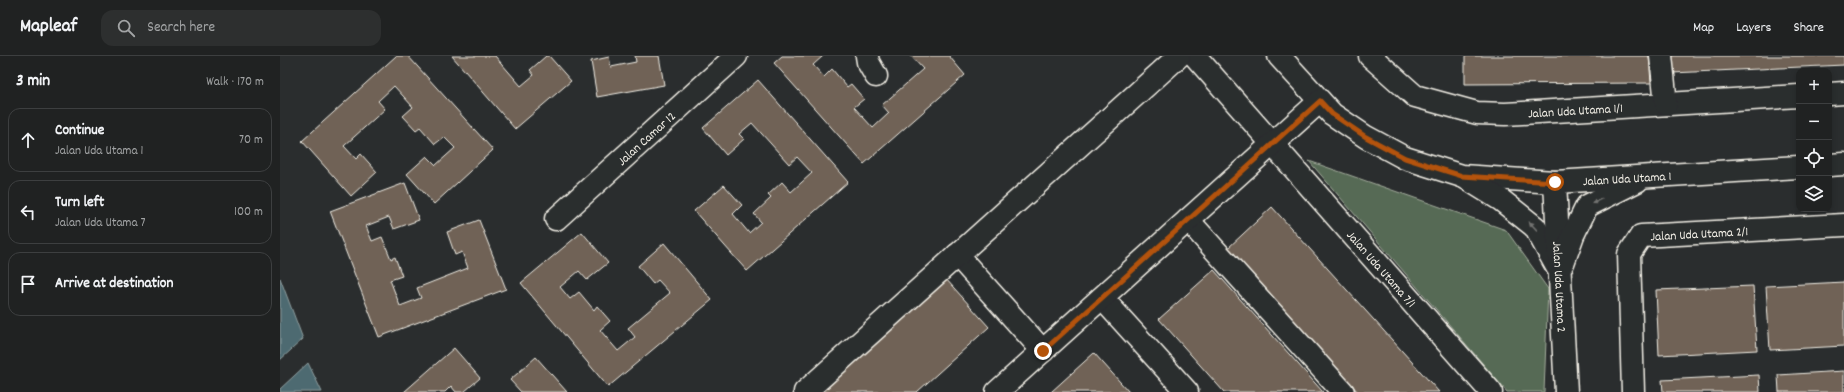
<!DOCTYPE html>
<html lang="en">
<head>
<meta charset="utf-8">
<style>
	:root { --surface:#202222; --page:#2d2f2f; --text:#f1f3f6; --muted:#a2a4a5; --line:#3d3f40 }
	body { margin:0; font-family:Dekko,sans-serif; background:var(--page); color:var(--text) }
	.controls { position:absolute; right:12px; top:12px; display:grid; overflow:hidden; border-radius:8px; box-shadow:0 2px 6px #0003 }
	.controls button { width:36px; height:36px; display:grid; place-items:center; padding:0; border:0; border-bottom:1px solid var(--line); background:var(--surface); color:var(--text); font:20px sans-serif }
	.stop { position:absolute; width:12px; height:12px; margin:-9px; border:3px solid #b45309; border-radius:50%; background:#fff }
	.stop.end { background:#b45309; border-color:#fff; box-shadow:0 1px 4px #0008 }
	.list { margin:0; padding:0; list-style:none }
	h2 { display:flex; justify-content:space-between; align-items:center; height:52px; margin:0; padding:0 16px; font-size:17px }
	h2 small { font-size:13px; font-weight:400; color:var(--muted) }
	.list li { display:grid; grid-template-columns:26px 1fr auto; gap:12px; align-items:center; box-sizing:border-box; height:64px; margin:0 8px 8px; padding:0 8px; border:1px solid var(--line); border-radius:12px }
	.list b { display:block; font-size:15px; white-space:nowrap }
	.list p { margin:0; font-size:13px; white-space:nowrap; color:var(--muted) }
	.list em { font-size:13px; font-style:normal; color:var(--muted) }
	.icon { flex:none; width:22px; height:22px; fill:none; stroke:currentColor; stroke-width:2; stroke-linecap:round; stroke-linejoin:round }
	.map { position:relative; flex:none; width:1564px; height:336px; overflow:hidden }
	header { display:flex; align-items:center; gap:24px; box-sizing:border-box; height:56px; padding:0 20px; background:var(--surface); border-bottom:1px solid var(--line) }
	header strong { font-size:19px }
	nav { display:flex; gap:22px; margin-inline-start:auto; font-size:14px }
	.search { width:280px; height:36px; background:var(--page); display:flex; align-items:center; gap:10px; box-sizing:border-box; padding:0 14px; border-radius:12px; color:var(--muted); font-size:15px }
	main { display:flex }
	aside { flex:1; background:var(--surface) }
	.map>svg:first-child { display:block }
	.green { fill:#566a55; stroke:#a5ae9e }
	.water { fill:#4d6a71; stroke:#90a0a1 }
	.building { fill:#706256; stroke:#f4f1e8 }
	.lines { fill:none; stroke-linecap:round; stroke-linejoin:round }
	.minor-casing { stroke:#f4f1e8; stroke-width:25 }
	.minor { stroke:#2a2d2e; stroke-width:22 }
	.oneway { fill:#71726f }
	.route { stroke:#b45309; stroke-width:5 }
	.labels { text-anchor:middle; stroke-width:3.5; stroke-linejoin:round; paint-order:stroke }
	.street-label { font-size:13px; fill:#f4f1e8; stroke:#2a2d2e }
</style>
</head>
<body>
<header>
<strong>Mapleaf</strong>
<div class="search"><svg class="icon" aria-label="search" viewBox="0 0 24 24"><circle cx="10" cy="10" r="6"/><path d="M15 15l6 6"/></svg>Search here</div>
<nav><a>Map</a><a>Layers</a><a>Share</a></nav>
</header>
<main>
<aside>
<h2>3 min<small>Walk · 170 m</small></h2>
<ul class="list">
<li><svg class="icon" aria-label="ahead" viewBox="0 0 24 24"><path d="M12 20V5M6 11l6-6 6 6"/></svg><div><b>Continue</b><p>Jalan Uda Utama 1</p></div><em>70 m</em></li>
<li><svg class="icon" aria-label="left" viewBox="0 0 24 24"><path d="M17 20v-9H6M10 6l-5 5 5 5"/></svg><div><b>Turn left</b><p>Jalan Uda Utama 7</p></div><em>100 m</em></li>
<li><svg class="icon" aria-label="arrive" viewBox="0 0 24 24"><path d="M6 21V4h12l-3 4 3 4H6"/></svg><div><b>Arrive at destination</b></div></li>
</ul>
</aside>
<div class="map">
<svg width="1564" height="336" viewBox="0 0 1564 336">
	<rect width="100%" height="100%" fill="#2a2d2e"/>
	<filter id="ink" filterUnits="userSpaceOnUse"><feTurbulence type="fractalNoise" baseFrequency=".025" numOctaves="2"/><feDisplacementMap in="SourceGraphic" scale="8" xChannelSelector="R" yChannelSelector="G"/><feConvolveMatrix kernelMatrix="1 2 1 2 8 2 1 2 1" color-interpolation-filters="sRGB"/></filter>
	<g filter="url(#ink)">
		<path class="green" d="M1029,105L1226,174L1268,233L1264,336H1227Z"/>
		<g class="water">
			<path d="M0,222L23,283L0,304Z"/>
			<path d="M28,307L42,336H0V333Z"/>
		</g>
		<g class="building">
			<path d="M116,0H128L213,94L154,148L127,118L147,100L156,109L175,92L164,81L155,88L140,71L136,74L123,60L133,51L114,30L98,45L105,53L64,90L76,103L81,98L97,116L71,140L22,85Z"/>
			<path d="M172,0H215L241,30L254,19L250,14L266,0H269L291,25L235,73Z"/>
			<path d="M355,0H379L384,29L317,41L311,5L329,1L331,11L356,6Z"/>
			<path d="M502,0H543L533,9L544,21L552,13L567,31L571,28L584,43L574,51L593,72L609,57L602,49L643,13L631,0H669L685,19L584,108L494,7Z"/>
			<path d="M1185,0H1369L1371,27L1185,28Z"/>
			<path d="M1391,0H1564V9L1392,17Z"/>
			<path d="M478,24L568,126L467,215L414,155L444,129L462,149L453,158L469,177L481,166L474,158L491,142L488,139L502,126L511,136L532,117L517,101L509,108L472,67L459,78L464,83L446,99L423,72Z"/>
			<path d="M125,127L139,164L114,173L109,161L86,170L92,185L102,181L111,203L115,201L122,220L110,224L120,250L141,242L137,232L188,212L182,196L175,199L167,176L199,164L226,233L99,281L50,155Z"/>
			<path d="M992,151L1159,336H1078L948,192Z"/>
			<path d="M302,176L328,207L307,224L299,215L280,231L290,243L299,236L314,254L317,250L330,265L320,274L338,295L355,281L348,272L390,237L378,224L373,228L358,210L384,187L432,244L328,331L241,227Z"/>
			<path d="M934,214L1043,336H944L879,263Z"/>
			<path d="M665,222L709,271L637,336H539Z"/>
			<path d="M1564,226V290L1490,294L1486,230Z"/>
			<path d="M1473,230L1477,294L1379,299L1376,234Z"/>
			<path d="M174,292L200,322L184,336H176L171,330L165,336H124Z"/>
			<path d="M814,297L849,336H771Z"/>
			<path d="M256,301L287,336H241L230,324Z"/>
			<path d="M1564,315V336H1499L1498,319Z"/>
			<path d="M1479,319L1480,336H1383L1382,324Z"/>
		</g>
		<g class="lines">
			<g class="minor-casing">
				<g id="minor">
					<path d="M587,0L588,6L596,20"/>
					<path id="s1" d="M915,0L1211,336"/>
					<path id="s2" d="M999,0L1052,58L1086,81L1125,102L1182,120L1275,126L1519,111"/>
					<path id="s3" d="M1090,0L1135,40L1197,57L1225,58L1519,40"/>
					<path d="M1381,0L1386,48"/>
					<path d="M1549,38L1564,37"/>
					<path d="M1549,109L1564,108"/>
					<path d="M1184,121L1221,144L1255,171L1277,211"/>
					<path id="s4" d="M1275,126L1286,336"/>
					<path id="s5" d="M276,163L456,0"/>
					<path d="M908,164L1063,336"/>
					<path d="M677,199L763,295"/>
					<path d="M1283,207L1293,179L1307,150L1357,125"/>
					<path d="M822,242L907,336"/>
					<path d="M525,336L899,0"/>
					<path d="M717,336L1040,45"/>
					<path id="s6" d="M1353,336L1349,198L1361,180L1564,169"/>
				</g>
			</g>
			<use href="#minor" class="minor"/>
		</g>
		<defs><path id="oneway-solid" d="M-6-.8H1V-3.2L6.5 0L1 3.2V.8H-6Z"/></defs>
		<g class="oneway">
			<use href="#oneway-solid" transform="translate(1317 145) rotate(153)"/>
			<use href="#oneway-solid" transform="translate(1253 170) rotate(-133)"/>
		</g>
	</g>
	<g class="lines" filter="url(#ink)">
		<path class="route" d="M763,295L1040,45L1052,58L1086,81L1125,102L1182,120L1275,126"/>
	</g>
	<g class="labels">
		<g class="street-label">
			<text dy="5" stroke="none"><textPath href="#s3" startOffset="223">Jalan Uda Utama 1/1</textPath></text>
			<text dy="5" stroke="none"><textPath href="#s5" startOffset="121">Jalan Camar 12</textPath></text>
			<text dy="5" stroke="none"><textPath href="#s2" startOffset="389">Jalan Uda Utama 1</textPath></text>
			<text dy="5" stroke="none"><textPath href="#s6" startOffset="218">Jalan Uda Utama 2/1</textPath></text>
			<text dy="5" stroke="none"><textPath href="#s1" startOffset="283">Jalan Uda Utama 7/1</textPath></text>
			<text dy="5" stroke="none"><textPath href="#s4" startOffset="105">Jalan Uda Utama 2</textPath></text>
		</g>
	</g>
</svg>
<div class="controls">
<button>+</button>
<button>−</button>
<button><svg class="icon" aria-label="locate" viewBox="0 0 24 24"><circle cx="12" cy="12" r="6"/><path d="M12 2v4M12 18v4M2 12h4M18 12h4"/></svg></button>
<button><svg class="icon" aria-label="layers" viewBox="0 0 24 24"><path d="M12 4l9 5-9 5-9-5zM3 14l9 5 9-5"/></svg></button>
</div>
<div class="stop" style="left:1275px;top:126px"></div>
<div class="stop end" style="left:763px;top:295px"></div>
</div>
</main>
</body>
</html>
